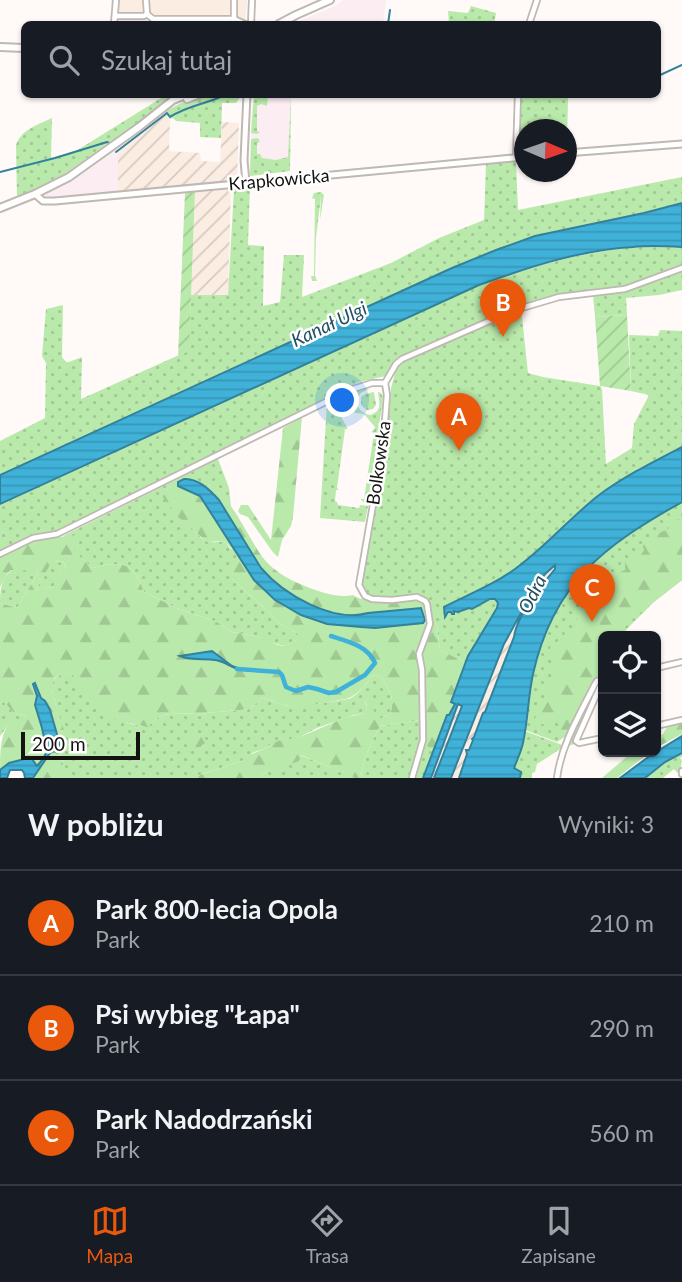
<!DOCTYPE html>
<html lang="pl">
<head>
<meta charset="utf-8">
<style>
	:root { --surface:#171b24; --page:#20242c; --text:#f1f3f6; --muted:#9ea1a6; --line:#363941; --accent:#ea580c }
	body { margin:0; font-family:Lato,sans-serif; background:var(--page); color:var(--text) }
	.controls { position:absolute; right:21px; bottom:21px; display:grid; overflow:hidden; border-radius:10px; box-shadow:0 2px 5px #0004 }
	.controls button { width:63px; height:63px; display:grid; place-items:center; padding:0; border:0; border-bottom:2px solid var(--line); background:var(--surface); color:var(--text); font:35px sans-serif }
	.compass { position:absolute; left:514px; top:119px; width:63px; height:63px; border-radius:50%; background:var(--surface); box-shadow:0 2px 5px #0004; rotate:92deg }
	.scale { position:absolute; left:21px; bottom:18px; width:119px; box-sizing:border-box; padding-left:7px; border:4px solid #151311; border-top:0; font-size:19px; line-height:24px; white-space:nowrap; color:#151311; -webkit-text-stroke:5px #fff; paint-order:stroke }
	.you { position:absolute; left:343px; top:401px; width:24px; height:24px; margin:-18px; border:5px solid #fff; border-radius:50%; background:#1a73e8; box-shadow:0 0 0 10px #1a73e833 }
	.badge { display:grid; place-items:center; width:46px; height:46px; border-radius:50%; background:var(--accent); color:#fff; font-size:23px; font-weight:700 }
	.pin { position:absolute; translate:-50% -58px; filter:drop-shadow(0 2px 4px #0008) }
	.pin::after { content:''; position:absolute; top:37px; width:24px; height:21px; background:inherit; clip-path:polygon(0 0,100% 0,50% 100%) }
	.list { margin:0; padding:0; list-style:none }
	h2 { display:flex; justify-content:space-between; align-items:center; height:91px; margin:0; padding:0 28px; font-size:30px }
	h2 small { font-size:23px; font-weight:400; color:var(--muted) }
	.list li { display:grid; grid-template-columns:46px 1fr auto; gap:21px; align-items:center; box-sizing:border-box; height:105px; padding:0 28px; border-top:2px solid var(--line) }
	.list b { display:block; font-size:26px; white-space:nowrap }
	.list p { margin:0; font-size:23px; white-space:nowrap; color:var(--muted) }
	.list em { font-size:23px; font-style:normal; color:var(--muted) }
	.icon { flex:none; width:38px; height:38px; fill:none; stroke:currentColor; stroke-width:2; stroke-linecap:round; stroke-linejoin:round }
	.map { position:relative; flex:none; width:682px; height:778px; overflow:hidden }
	.search { position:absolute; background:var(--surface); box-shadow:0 2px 5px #0004; left:21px; right:21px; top:21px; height:77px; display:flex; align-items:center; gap:18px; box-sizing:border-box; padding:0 24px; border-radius:10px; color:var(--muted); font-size:26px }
	.sheet { height:406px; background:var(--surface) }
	nav { display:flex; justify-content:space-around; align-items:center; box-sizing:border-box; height:98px; border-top:2px solid var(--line); background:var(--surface); font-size:19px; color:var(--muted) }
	nav a { display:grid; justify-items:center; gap:4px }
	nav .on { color:var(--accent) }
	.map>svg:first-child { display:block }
	.commercial { fill:#fcedf2 }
	.industrial { fill:url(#industrial-furrows) }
	.built { fill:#fcede3 }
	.grass { fill:url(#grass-dots) }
	.forest { fill:url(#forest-firs); fill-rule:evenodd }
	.garden { fill:url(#garden-furrows) }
	.water { fill:url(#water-rules); stroke:#33829c; stroke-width:2 }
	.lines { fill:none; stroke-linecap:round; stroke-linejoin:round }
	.stream { stroke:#33829c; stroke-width:2 }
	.canal { stroke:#40b1d8; stroke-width:4.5 }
	.minor-casing { stroke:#bfb8b3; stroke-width:8 }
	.tertiary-casing { stroke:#bfb8b3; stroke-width:9 }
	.secondary-casing { stroke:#bfb8b3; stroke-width:10 }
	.primary-casing { stroke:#bfb8b3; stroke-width:10 }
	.minor { stroke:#fff; stroke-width:4.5 }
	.tertiary { stroke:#fff; stroke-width:5 }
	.secondary { stroke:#fff; stroke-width:6 }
	.primary { stroke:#fff; stroke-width:6 }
	.labels { text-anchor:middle; stroke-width:5; stroke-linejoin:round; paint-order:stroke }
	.street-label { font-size:18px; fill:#151311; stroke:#fff }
	.water-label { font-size:19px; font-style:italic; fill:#225061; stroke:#fff }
</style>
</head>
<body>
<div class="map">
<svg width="682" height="778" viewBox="0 0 682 778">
	<defs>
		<pattern id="industrial-furrows" width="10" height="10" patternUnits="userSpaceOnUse" patternTransform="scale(1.75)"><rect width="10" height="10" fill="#fcede3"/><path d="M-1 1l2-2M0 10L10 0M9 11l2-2" fill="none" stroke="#d7cac2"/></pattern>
		<pattern id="grass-dots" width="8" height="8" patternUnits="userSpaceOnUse" patternTransform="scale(1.75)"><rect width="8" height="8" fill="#baeaab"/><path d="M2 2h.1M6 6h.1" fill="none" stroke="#9fc892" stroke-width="1.8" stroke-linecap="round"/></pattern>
		<pattern id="forest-firs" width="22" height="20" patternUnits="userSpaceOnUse" patternTransform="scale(1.75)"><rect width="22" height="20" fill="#baeaab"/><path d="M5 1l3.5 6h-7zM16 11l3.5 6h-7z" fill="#9fc892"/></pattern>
		<pattern id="garden-furrows" width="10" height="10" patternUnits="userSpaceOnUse" patternTransform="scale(1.75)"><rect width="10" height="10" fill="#baeaab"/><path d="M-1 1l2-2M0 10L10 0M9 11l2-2" fill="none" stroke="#9fc892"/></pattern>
		<pattern id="water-rules" width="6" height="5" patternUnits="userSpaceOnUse" patternTransform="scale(1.75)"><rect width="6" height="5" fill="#40b1d8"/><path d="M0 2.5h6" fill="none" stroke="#3797b8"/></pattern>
	</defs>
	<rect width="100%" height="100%" fill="#fffaf7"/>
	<g class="commercial">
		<path d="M343,0H386L383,24H293L337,5Z"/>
		<path d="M266,95H291L290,171L250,176L252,105Z"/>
		<path d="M112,146L118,150L119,163L118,192L115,196L47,201L35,194L56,184Z"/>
	</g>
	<g class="industrial">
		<path d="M165,115H167L170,119L169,151L200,153L201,161L220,162L222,122L239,123L237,181L118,192V150Z"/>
		<path d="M231,188L228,296L191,295L195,192Z"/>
		<path d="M555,565V569L532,599L515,631L514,637L485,712L483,713L473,738L459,778H451L504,644L532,593L545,574Z"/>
		<path d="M458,704L462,706L434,778H431Z"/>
	</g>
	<g class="built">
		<path d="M112,0H247L246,17L242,24H113L114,3H111Z"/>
		<path d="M568,95L567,141L566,130H524V152L521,153L519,143V118Z"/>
	</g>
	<g class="grass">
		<path d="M471,6L496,13L494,24H449L448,11L468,13Z"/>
		<path d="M166,95H181L174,97L157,108L137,124L105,145L68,172L17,198L16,145C22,129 37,125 52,118L51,158L75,151L84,146Z"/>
		<path d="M208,95H242L236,103H222L221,138L200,137V123L176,121L173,118L170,119L164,112L181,103Z"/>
		<path d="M254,95H285H268L267,106L261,104L257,106V131L260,132L257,134L251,133Z"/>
		<path d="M291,95L290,171L250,176L251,139L258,138L260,142L257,143V154H260L262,158L276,160L288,157Z"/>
		<path d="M520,95H568L567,141L566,130L560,129V123L543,122L544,127H540V122L527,125V129L524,130L523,132L522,142L519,143Z"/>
		<path d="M516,161L518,210L682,177V203L644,213L535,236L452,268L0,475V441L45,418L46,363L42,356L46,309L63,305L62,357L66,362H69L82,357L81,399L188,351L191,295H228L234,189L237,188V186L250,185L248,245L264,246L263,306L280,302L284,255H304L302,297L391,263L439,238L484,220L486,164Z"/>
		<path d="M321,192L324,195L320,220L321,196L316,238L315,275L317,281H312L311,276H314L315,199L312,198L314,193Z"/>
		<path d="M657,246L682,247V290L659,295L626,298L627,315L595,317L593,294L559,297L521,308L528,373L543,377L600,386L602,389L606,464L632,448L634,424L649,395L631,391L629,335L658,336L660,330L682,331V447C653,462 624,476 598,497C570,518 547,544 520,565C498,583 470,594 444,607L445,617L448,612L457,610L458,612L478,606L490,599H495L498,603L497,609L465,662L440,650L437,625L430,619L427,604C414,603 380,603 370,597C364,593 362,585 362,577L376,507L387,436L391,388L398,362L386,376L359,382L54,533L0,554V504L479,285C537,264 595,248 657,246Z"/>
		<path d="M363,386L369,389L361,393L357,398C356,408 362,414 371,415C383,410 379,402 378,392L381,393L383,397L369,502H363L361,499H364L374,433L371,432L374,430L375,427L364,414L344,411L338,402C341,393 354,390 363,386Z"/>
		<path d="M374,392L376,405L373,409L367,410L361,405V397L365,394Z"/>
		<path d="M327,403L334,405L348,429H345L337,488L339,490H336L335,501L337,502L338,505L359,508L360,505L368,506L365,522L320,518Z"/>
		<path d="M218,459L229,488L231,507L226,500L209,485L205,487C195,482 189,477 179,482L178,486H172L166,490C175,502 193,536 207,541C212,543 219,542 224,541L231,549H234L241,558H237L232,579L268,611L278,623L297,633L299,636L297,640L285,646L264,641L255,636L232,632L217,622L179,609L144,592C134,562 121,560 93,568L73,551L75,547L66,537L63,536Z"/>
		<path d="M682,502V580L654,602L620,636H603V668L598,679H603L577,743L568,746L574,731L572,729L566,736L557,742L525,730C528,711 529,690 534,671C557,579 603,546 682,502Z"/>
		<path d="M63,561L66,568L64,575L60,572L55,586L52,588L46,587L40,593L36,590L51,562Z"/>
		<path d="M15,569L37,570L38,573L17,608L0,603C0,590 1,575 15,569Z"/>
		<path d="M65,673L72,674C95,700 108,725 148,726C152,723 156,718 161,716C170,713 192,713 201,715L206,713L250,709L262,698C272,699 280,705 289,706C295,707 347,700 351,698C358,694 367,684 370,677L376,675L381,677C389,689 396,699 390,714L382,718H377L365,701L367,707L366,713L354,715L317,728L300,737L270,745L264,749L254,752L242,761L200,775L197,778H61L63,761L58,753C61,750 62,745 60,741L65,742L52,690C51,679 56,676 65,673Z"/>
		<path d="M4,702L14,713L26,716V722L9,724L0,736V703Z"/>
		<path d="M421,720L422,740L410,778H361C363,758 371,743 380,726Z"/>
		<path d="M525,731L565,746L537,764L535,772L532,773V778H520L521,772L514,769L523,745Z"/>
		<path d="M425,743L433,752L423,778H413Z"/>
		<path d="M682,753V757L680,758L682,760L680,772L682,778L674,769L663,778H645L665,762Z"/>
		<path d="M300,755L357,778H258C270,767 289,768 300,755Z"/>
	</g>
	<g class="forest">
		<path d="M302,417L293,517L291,526L282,540L278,557L272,551L248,517L240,514L238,511L241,505H248L271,540L283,428Z"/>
		<path d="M208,485C229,491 250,542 264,559C275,573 294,582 310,588C324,593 338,598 353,595C373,609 403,590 425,601L430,619L437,625L440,650L465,662L451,701L455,703L449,716L447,715L433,752L422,740L421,720L380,726C371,743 363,758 361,778H355L301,755L299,761L263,774L259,778H197L200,775L242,761L247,756L264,749L278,741L300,737L344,718L365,713L367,707L365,698L369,699L377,718H382L390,714C396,699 389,689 381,677L376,675L370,677C366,686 356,696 346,699C332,701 302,708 290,706C280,705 272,699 262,698L250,709L206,713L201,715C192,713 170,713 161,716C156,718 152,723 148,727L119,721L99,708L72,674C46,671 51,691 57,708C60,719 64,729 67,740L60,741L50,710L41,698L36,683L43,736L49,755L54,751C65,756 64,768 61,778H33L39,769L29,758L9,763L0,770C0,756 0,736 8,725C12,721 20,722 26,722V716L14,713L4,702L0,703V603L17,608L38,573V571L11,570L7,574L0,587V554L38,536L50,538L78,535L80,541L74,551L93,568C121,560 134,562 144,592L179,609L217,622L232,632L255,636L278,645L285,646L297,640L298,636L297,633L278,623L268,611L232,579L229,573L230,563L237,558H241C245,566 249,574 255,581C292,627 352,629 405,625L388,612C375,612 363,616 350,616C324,615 286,594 268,576C257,565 250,552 243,539C233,521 222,499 205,487ZM59,561H63L66,567L64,574L60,572L55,582L54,587L52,588L46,587L40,592L36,590L51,563Z"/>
		<path d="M172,486H178L200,496L234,549H232L224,541L207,542L176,515L163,497L166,490Z"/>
		<path d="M666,518L682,520V580L636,616L616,636H603V660L598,673V686L580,724L563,734L559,732L560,725L558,722L546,725L536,723L535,719L539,705L547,701C548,694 541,689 544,682L558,679L553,663L554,655L550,649L551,644C561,639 563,644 565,631L573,628L577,618L576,612C579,610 583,610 584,607C587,604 585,599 588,594C599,594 608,587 611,576L625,570V562L641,555L644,550L642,544L644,540L668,529L669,526L665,520Z"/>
		<path d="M682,721V734L656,748V738L663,734L668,725Z"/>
		<path d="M189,734L203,735L207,742L197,748L189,749L185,742V737Z"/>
		<path d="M632,752H650L617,778H602Z"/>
	</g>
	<g class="garden">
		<path d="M195,192L189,351L178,356L185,193Z"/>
		<path d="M627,315L631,391L600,386L595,317Z"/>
	</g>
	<g class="water">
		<path d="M682,203V247C666,246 649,245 633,247C580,250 529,267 479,285L0,504V475L452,268L496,250L535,236L644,213Z"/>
		<path d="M682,447V502C605,545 553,583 533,674C528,697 528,720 523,743C521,752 517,760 514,768L521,772L520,778H459L467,754L466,750H469L473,740L472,739L474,737L483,713L485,712L514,637C517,615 541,586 555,569V565L545,574L532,593L504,644L451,778H434L462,706L458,704L431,778H423L447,715H449L455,704L451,702L468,656L497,608L498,603L495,599H490L472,609L469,608L458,612L454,611V614H452L451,612H448L445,617L444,607C469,594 496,584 519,566C547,545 571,517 599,495C625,476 653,462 682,447Z"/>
		<path d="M184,479C198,478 210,490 219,500L261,568C284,595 333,623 368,613L421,608L425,620L423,623L375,628L361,627L327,624L301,615L275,600L254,580L200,496L178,486V482Z"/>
		<path d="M212,651L232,666L243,670C232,669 225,661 215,660C204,658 192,661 180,656Z"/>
		<path d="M35,683L41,698L45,701L50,710L61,748L58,753L54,751L50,753L33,778H25L24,773L22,770H10L7,778H0V770L9,763L28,758L32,759L37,766L43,759L47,751L42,728L35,705L37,696L33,684Z"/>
		<path d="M682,736V753L665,762L645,778H620L651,755Z"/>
	</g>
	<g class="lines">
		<g class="stream">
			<path d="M388,24L390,10"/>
			<path d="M658,76L682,65"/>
			<path d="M116,152L167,113L170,117C188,105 208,104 227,94"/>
			<path d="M0,172L55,158L107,142L109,143"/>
		</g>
		<path class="canal" d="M237,669L279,672L282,675L286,687L296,691L308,687L317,689L329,693L336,692L365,675L375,663C368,646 347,641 331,636"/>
		<g class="minor-casing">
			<g id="minor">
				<path d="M146,0L147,14"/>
				<path d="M116,16H144L147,14L153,19H234L245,24"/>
				<path d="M234,19V0"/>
				<path d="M114,24L116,0"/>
				<path d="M251,24L252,0"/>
				<path d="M529,24L537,0"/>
				<path d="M516,157L518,94"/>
				<path d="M385,383L396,364L402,359L487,322L522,308L559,297L625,289L682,268"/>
				<path d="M0,554L33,538L57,534L350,390L372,383H385L387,395L383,447L359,585L365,596L372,599L392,600L417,597L425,601L427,604L430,624L419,654L422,670L423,740L412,778"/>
				<path d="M656,668L682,662"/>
				<path d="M603,680L576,741L579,743L603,738"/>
				<path d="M656,726L682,720"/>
				<path d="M682,771V774"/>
				<path d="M557,778C561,745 580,714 595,684L597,681L603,679"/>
			</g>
		</g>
		<g class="tertiary-casing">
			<g id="tertiary">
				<path d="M566,153L682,144"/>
				<path d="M246,183L244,160L247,94"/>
				<path d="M35,194L43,201H55L524,157"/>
			</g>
		</g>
		<g class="secondary-casing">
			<path id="secondary" d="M0,47L24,48"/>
		</g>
		<g class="primary-casing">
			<g id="primary">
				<path d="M279,24L296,15L330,0"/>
				<path d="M187,99L200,94"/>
				<path d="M0,208L35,194L69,177L139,127L173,100L188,94"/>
			</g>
		</g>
		<use href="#minor" class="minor"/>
		<use href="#tertiary" class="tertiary"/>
		<use href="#secondary" class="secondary"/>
		<use href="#primary" class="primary"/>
	</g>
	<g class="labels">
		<g class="street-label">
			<text transform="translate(279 180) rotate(-5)" y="6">Krapkowicka</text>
			<text transform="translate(379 463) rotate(-82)" y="6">Bolkowska</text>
		</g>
		<g class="water-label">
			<text transform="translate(329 324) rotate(-25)" y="7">Kanał Ulgi</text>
			<text transform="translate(532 594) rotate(-64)" y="7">Odra</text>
		</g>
	</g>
</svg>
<div class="controls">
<button><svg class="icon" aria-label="locate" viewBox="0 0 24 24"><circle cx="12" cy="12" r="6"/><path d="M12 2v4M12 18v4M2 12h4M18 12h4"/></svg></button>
<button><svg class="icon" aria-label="layers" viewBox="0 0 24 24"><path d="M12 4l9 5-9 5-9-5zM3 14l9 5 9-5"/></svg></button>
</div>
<svg class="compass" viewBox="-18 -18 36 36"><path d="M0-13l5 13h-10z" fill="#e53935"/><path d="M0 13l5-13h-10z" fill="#9ea1a6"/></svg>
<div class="scale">200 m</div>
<div class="you"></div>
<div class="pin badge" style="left:459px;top:451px">A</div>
<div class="pin badge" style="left:503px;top:337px">B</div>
<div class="pin badge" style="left:592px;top:622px">C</div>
<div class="search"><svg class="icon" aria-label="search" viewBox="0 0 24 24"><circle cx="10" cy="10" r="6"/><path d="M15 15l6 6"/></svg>Szukaj tutaj</div>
</div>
<section class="sheet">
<h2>W pobliżu<small>Wyniki: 3</small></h2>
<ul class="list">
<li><span class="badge">A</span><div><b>Park 800-lecia Opola</b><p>Park</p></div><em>210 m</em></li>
<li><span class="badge">B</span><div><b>Psi wybieg &quot;Łapa&quot;</b><p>Park</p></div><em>290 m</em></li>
<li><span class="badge">C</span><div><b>Park Nadodrzański</b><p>Park</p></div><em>560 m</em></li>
</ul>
</section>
<nav>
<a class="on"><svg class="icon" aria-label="map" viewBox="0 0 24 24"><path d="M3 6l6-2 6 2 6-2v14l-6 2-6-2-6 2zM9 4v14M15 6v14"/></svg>Mapa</a>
<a><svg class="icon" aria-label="directions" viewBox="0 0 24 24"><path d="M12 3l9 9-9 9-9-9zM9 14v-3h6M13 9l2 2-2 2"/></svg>Trasa</a>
<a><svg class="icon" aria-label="saved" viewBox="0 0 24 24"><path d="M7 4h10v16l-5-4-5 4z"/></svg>Zapisane</a>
</nav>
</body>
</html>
